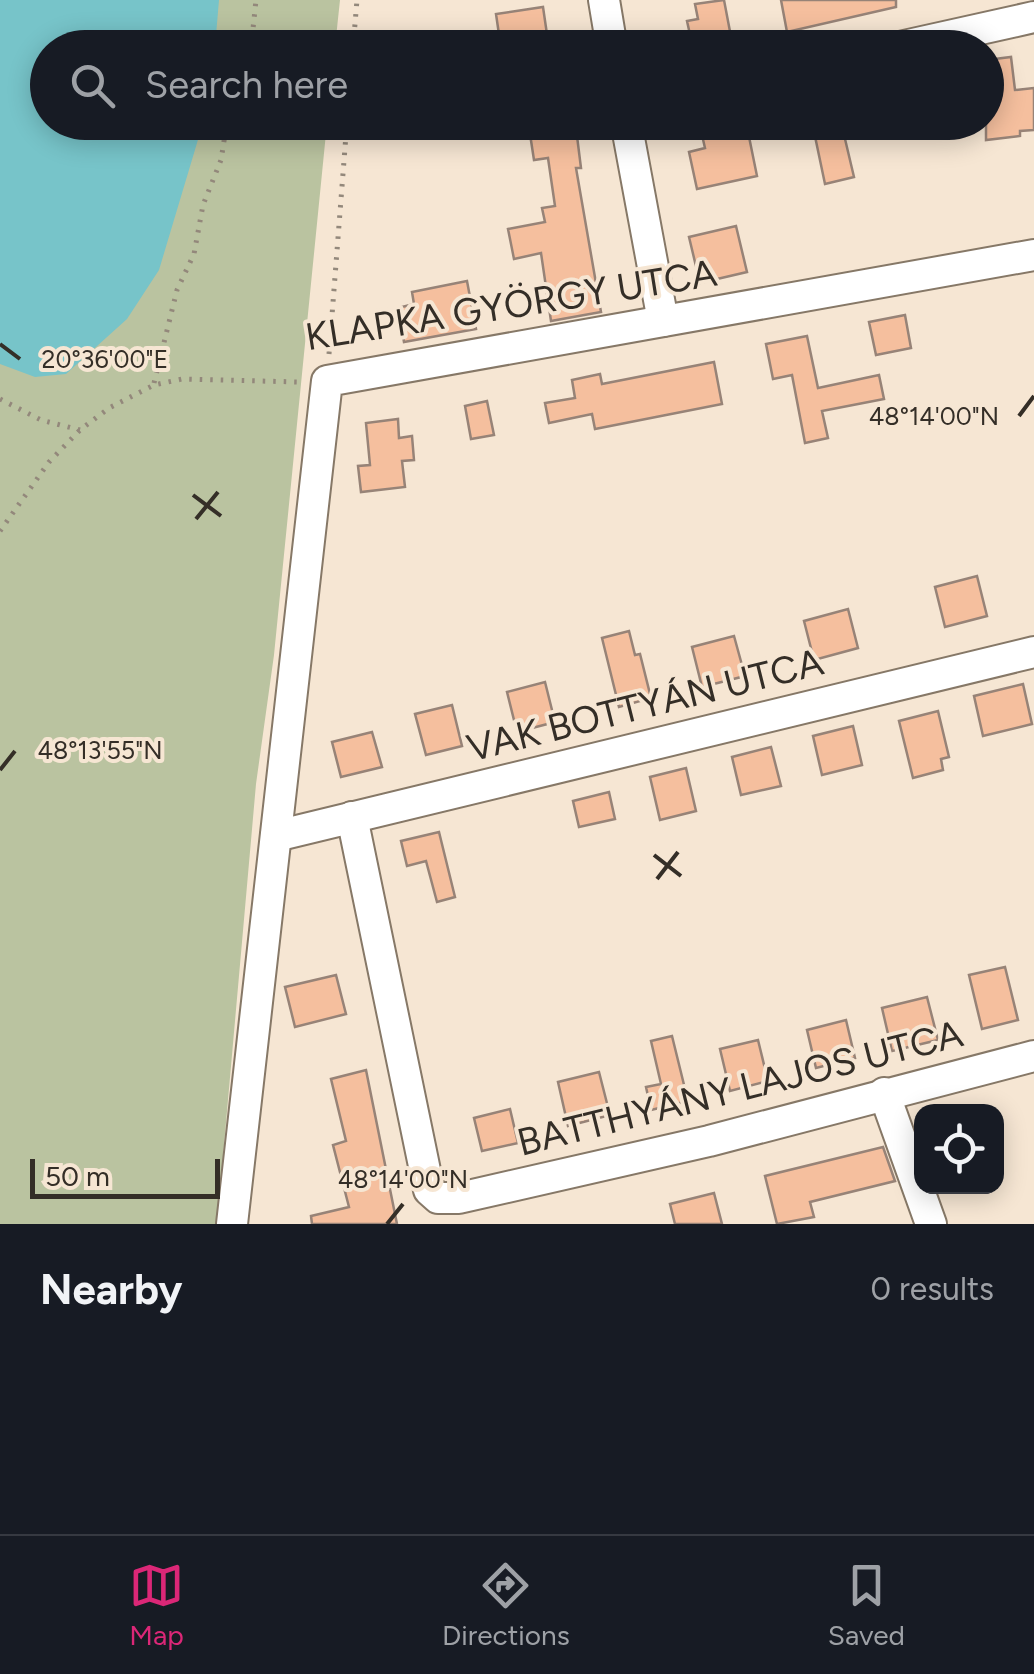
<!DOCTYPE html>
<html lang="en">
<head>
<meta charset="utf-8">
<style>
	:root { --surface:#171b24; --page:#242831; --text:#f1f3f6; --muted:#9ea1a6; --line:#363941; --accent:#db2777 }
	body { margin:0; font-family:Figtree,sans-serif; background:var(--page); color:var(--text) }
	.controls { position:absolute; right:30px; bottom:30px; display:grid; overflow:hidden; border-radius:20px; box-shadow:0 5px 25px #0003 }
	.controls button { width:90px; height:90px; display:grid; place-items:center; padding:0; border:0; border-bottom:2px solid var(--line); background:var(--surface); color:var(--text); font:50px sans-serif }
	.scale { position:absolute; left:30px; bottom:25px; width:190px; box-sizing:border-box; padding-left:10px; border:5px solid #342e27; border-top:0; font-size:28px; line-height:35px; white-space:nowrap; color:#342e27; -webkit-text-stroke:8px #f6e6d3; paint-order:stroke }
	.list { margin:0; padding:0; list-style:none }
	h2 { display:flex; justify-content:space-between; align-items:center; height:130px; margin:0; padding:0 40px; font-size:42px }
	h2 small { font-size:32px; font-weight:400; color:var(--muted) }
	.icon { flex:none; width:55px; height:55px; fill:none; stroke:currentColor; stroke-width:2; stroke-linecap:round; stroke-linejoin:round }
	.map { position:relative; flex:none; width:1034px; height:1224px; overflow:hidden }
	.search { position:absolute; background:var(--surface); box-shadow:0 5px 25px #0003; left:30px; right:30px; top:30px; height:110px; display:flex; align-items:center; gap:25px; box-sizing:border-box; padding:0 35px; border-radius:55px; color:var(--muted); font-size:38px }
	.sheet { height:310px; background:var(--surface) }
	nav { display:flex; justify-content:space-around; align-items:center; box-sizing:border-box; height:140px; border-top:2px solid var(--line); background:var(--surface); font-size:28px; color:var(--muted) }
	nav a { display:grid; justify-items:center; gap:5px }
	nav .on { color:var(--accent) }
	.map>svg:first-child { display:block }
	.green { fill:#bac3a0 }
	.water { fill:#77c4c9 }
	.building { fill:#f5bf9e; stroke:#978377; stroke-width:2.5 }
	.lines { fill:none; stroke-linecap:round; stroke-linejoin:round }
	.minor-casing { stroke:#867867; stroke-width:34 }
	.path { stroke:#93887b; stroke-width:5; stroke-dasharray:2.5 8; stroke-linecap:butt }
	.minor { stroke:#fff; stroke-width:30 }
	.ticks { fill:none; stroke:#342e27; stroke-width:4 }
	.labels { text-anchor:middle; stroke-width:8; stroke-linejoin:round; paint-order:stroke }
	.street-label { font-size:38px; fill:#342e27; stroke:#f6e6d3 }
	.ticks-label { font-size:25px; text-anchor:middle; fill:#342e27; stroke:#f6e6d3; stroke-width:8; stroke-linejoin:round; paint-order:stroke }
</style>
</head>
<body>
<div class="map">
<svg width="1034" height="1224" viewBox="0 0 1034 1224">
	<rect width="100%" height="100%" fill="#f6e6d3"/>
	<path class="green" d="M0,0H340L335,47L48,48V122L327,123L274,655L256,784L217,1224H0Z"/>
	<path class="water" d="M0,0H219L215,47L48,48V122L203,123L159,270L127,319L66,374L35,377L0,364Z"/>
	<g class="building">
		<path d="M724,0L732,42L693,48L687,21L698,19L695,4Z"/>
		<path d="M781,0H896V7L787,32Z"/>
		<path d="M543,7L549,48H501L496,14Z"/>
		<path d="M1011,57L1015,90L1034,88V130L1020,131V136L986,140V60Z"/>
		<path d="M699,122H746L757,176L697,189L689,152L705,148Z"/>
		<path d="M812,122H841L854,177L825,184Z"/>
		<path d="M576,128L581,168H576L601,312L551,321L541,253L514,259L508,229L545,222L542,208L555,206L548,158L534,160L530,134Z"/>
		<path d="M736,226L747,272L700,283L689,237Z"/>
		<path d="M467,281L476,329L404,342L398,308L414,304L412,292Z"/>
		<path d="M905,315L911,348L876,355L869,322Z"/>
		<path d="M807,336L818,388L879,375L884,399L822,411L828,438L805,443L792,375L773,379L766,344Z"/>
		<path d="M714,362L722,404L595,429L592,414L549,423L545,403L575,398L572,380L600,374L602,384Z"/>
		<path d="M487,401L494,435L471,439L465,406Z"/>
		<path d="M398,419L399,438L412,436L414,460L402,461L405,487L361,492L358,466L370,465L366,423Z"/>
		<path d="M977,576L987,616L945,627L935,587Z"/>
		<path d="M848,609L858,648L814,660L804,621Z"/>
		<path d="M629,631L635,655L640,654L651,698L619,707L602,638Z"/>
		<path d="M734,636L745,676L702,687L692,647Z"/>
		<path d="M545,682L555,722L517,732L507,692Z"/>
		<path d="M1023,684L1032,724L983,736L974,696Z"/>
		<path d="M452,705L462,746L426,755L415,714Z"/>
		<path d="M938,711L949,757L941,759L943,770L913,778L899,721Z"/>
		<path d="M853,726L862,765L822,775L813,736Z"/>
		<path d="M372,732L382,767L341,777L332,742Z"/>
		<path d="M771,747L781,786L741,795L732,757Z"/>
		<path d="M686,768L696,811L660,820L650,777Z"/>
		<path d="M609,792L615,819L579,827L573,801Z"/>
		<path d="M439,832L455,897L437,902L426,861L407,866L401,841Z"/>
		<path d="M1005,967L1018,1020L982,1029L969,975Z"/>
		<path d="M336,975L346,1014L295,1027L285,987Z"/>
		<path d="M927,997L938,1040L892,1051L882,1008Z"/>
		<path d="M846,1020L855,1058L816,1068L807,1030Z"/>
		<path d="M672,1036L688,1101L651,1110L646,1087L661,1084L651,1041Z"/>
		<path d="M758,1040L768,1081L730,1091L720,1049Z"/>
		<path d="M366,1070L397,1224H312L311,1216L349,1207L333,1145L346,1141L331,1079Z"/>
		<path d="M599,1072L610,1115L568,1126L558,1082Z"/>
		<path d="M510,1109L518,1143L482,1151L474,1118Z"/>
		<path d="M883,1147L895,1181L810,1202L814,1217L777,1224L765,1176Z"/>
		<path d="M714,1193L722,1224H675L670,1204Z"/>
	</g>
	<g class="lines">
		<g class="minor-casing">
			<g id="minor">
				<path d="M604,0L612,48"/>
				<path d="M895,48L1034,17"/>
				<path d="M626,122L663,321"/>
				<path d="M352,817L429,1190L438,1198H459L709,1141L1034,1056"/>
				<path d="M276,836L1034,652"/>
				<path d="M884,1093L931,1224"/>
				<path d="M232,1224L327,381L1034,255"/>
			</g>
		</g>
		<g class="path">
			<path d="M251,48L256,0"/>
			<path d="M353,48L357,0"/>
			<path d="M329,354L347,122"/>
			<path d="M154,383L177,290L194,254L203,205L221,160L227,122"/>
			<path d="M0,399L41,420L80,430"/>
			<path d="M0,531L49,462L80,430L109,408L154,385L182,379L299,382"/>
		</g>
		<use href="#minor" class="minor"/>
	</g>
	<path class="ticks" d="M0,344L20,359M1019,416L1034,396M193,495L221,516M196,519L218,492M0,770L15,751M654,855L681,876M657,879L678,852M387,1224L403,1204"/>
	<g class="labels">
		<g class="street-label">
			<text transform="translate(511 305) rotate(-9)" y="13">KLAPKA GYÖRGY UTCA</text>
			<text transform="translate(645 705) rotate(-14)" y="13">VAK BOTTYÁN UTCA</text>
			<text transform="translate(740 1088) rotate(-14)" y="13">BATTHYÁNY LAJOS UTCA</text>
		</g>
	</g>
	<g class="ticks-label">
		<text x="105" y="368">20°36'00"E</text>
		<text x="934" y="425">48°14'00"N</text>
		<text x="100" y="759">48°13'55"N</text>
		<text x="403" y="1188">48°14'00"N</text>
	</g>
</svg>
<div class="controls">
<button><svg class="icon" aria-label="locate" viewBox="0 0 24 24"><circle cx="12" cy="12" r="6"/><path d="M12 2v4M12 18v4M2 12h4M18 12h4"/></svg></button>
</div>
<div class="scale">50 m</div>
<div class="search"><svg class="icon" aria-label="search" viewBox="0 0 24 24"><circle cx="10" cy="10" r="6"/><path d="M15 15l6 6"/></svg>Search here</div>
</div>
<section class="sheet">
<h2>Nearby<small>0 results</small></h2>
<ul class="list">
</ul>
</section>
<nav>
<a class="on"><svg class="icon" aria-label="map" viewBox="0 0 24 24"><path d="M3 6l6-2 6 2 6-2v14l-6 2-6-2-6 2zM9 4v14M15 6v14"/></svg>Map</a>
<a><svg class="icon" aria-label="directions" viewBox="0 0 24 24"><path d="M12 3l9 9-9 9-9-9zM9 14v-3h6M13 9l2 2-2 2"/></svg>Directions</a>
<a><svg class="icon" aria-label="saved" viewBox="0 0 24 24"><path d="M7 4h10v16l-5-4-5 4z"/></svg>Saved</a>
</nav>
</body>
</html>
